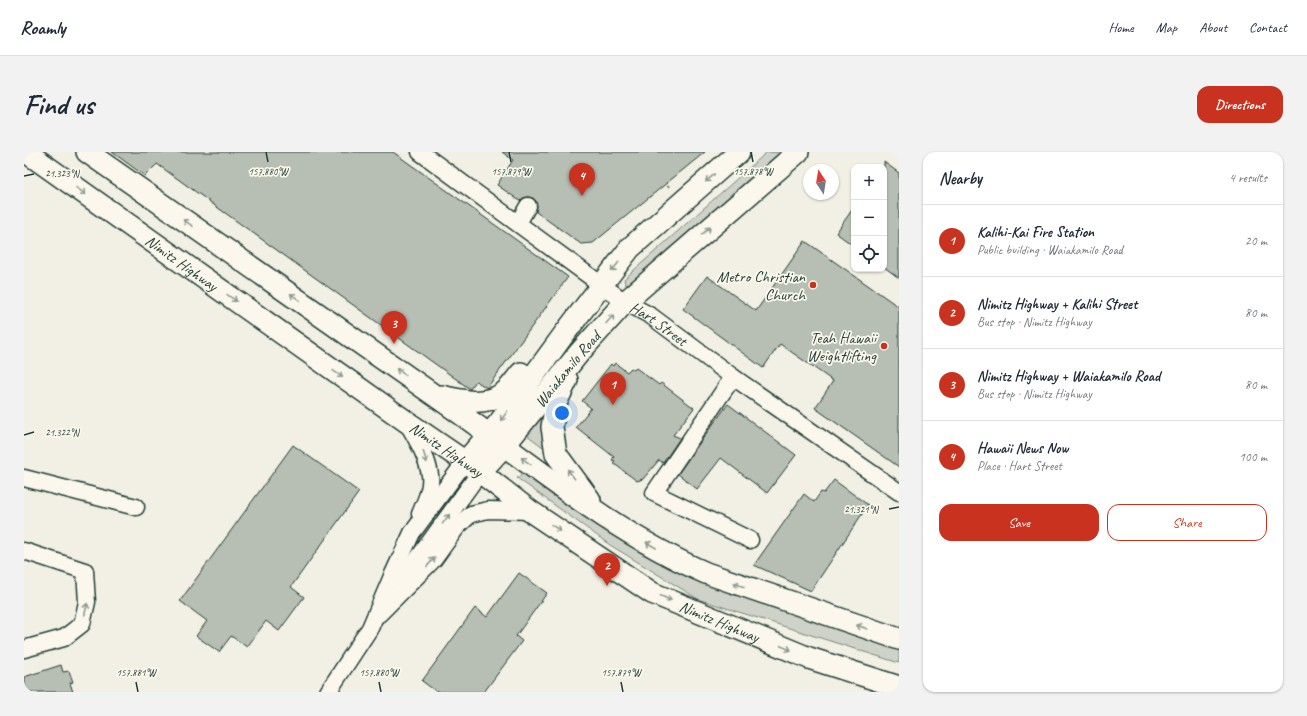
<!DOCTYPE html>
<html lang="en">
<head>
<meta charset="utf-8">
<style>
	:root { --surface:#fff; --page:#f2f2f3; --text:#1f2937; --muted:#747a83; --line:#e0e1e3; --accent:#c8321e }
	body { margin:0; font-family:Caveat,sans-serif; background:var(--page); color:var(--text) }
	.controls { position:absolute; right:12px; top:12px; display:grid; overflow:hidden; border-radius:8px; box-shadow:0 1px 3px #0004 }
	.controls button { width:36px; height:36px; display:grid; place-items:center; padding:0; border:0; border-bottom:1px solid var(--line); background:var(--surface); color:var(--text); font:20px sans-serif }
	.compass { position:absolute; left:779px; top:12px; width:36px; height:36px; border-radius:50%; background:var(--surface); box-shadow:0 1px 3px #0004; rotate:348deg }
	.you { position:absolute; left:538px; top:261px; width:14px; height:14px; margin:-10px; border:3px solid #fff; border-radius:50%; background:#1a73e8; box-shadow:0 0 0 6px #1a73e833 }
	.badge { display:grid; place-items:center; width:26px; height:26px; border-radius:50%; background:var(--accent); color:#fff; font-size:13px; font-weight:700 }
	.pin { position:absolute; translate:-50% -33px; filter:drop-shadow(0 1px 2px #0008) }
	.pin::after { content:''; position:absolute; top:21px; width:14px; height:12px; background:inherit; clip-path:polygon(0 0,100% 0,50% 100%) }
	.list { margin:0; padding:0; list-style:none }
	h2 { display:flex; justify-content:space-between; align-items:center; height:52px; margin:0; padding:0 16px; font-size:17px }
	h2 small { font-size:13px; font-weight:400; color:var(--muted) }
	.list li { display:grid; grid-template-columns:26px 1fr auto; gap:12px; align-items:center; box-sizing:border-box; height:72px; padding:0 16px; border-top:1px solid var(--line) }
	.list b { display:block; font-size:15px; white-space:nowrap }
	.list p { margin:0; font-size:13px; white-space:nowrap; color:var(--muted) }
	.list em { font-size:13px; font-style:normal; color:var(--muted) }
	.actions { display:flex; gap:8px; padding:12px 16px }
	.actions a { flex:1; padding:9px 0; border:1px solid var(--accent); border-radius:12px; text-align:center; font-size:14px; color:var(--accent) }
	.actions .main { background:var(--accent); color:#fff }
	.icon { flex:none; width:22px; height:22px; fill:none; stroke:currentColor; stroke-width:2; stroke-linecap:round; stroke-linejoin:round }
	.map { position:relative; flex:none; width:875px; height:540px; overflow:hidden; border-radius:12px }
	header { display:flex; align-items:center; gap:24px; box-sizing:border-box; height:56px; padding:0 20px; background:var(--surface); border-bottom:1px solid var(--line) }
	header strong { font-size:19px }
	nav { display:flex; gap:22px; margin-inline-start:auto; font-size:14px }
	.intro { display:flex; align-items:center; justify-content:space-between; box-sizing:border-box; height:96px; padding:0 24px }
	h1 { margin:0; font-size:28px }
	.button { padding:10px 18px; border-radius:12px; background:var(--accent); color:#fff; font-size:14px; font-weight:700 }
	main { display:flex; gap:24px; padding:0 24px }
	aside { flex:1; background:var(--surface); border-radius:12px; box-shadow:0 1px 3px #0004 }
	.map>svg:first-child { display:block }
	.green { fill:#cfd2c8; stroke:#77887e }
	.building { fill:#b7beb3; stroke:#1f3d34 }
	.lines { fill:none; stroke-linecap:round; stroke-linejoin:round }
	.minor-casing { stroke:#1f3d34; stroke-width:19 }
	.major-casing { stroke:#1f3d34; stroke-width:24 }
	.path { stroke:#1f3d34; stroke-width:2.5; stroke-dasharray:1 3; stroke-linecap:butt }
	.minor { stroke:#fbf7ec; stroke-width:16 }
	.major { stroke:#fbf7ec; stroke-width:21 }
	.oneway { stroke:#8d9a90 }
	.ticks { fill:none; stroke:#1f3d34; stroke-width:1.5 }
	.poi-dot { fill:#c8321e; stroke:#fbf7ec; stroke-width:1.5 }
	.labels { text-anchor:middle; stroke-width:3.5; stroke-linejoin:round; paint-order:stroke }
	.street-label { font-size:16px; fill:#1f3d34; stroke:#fbf7ec }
	.poi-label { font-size:16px; fill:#1f3d34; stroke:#fbf7ec; text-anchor:end }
	.ticks-label { font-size:10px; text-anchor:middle; fill:#1f3d34; stroke:#fbf7ec; stroke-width:3.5; stroke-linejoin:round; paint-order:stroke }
</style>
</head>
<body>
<header>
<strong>Roamly</strong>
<nav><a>Home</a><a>Map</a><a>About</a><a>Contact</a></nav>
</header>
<div class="intro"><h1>Find us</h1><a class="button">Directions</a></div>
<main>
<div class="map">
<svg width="875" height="540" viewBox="0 0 875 540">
	<rect width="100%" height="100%" fill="#f2f0e5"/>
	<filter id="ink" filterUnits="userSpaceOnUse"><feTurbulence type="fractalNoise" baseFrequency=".025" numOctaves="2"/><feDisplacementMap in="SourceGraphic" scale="8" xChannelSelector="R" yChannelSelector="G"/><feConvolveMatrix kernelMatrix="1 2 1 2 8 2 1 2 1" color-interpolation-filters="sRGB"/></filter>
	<g filter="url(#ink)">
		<g class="green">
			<path d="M743,0L757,1L608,133L604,134L601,132L600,127Z"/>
			<path d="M523,254L531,304L503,283Z"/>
			<path d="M500,320L588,383L647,417L875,492V511L674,447L586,393L493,326Z"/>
		</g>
		<g class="building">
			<path d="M88,0H369L544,125L463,236L452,229L446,237L133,12L121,24Z"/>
			<path d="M478,0H681L569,91L557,92L512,60L513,54L512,49L509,46L504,45L499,46L496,49L473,33L489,8Z"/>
			<path d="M860,10L875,21V126L860,115Z"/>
			<path d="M830,55V94L812,81Z"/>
			<path d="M781,89L875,155V315L791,256L809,229L756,192L739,216L659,157L683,124L732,159Z"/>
			<path d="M591,211L603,220L607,216L610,218L612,216L635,233L637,231L670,256L649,283L656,286L639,311L635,308L619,327L613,329L589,311L591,309L588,308L590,305L552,275L567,256L558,249L587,212L589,214Z"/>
			<path d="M704,252L772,303L743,341L697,306L673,337L654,322L684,279Z"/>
			<path d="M269,293L335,340L267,435L280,445L255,479L242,469L223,495L207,484L195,500L172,484L183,469L156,449Z"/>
			<path d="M810,328L844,353L787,439L730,413L780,342L790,350L797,340L800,341Z"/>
			<path d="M495,421L523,441L492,484L498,489L460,540H413L398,529L451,456L463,465Z"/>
			<path d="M37,513L39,520L45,519L49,530L46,531L49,540H0V525Z"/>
		</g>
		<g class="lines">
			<g class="minor-casing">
				<g id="minor">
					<path id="s1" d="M396,0L601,150L627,164L709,225L875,340"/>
					<path d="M494,71L504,54"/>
					<path d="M709,225L630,341L726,388"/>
					<path d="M384,272C393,288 403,304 406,323C408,336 401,350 396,362"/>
					<path d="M0,326L112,355"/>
					<path d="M0,399L61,419L63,450L58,472L40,486L0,497"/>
					<path d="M379,427L456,320"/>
					<path d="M355,462L410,407L433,375L447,362L464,358L506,359"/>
					<path d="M304,540L346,476L369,422L388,381L441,310"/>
				</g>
			</g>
			<g class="major-casing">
				<g id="major">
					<path id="s2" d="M2,0L383,270L456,320L506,359L628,441L785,506L875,535"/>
					<path d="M63,0C184,85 306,169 427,255C509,313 590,381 682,421L875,487"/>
					<path d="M543,228L532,251L528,275L532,302L566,348"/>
					<path d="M417,244C437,249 460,254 478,242C486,237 491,228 497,221"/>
					<path d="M441,310L475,271L541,181L606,96L715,0"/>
					<path id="s3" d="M456,320L481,293L555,201L601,150L774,0"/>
				</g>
			</g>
			<path class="path" d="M643,30L645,37"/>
			<use href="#minor" class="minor"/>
			<use href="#major" class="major"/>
		</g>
		<defs><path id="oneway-shaft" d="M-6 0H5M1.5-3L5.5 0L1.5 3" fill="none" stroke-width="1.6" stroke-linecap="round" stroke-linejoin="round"/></defs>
		<g class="oneway">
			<use href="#oneway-shaft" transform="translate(686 26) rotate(139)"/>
			<use href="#oneway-shaft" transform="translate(57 39) rotate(35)"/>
			<use href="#oneway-shaft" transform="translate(164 71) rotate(-145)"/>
			<use href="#oneway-shaft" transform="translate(682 79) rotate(-41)"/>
			<use href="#oneway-shaft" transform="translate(591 115) rotate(128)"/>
			<use href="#oneway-shaft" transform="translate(271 145) rotate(-145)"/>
			<use href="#oneway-shaft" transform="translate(208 146) rotate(35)"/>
			<use href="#oneway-shaft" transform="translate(586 167) rotate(-48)"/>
			<use href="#oneway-shaft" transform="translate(377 220) rotate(-145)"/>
			<use href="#oneway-shaft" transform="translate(314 222) rotate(35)"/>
			<use href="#oneway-shaft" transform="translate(480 264) rotate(126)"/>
			<use href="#oneway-shaft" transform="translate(401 305) rotate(72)"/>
			<use href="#oneway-shaft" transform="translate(502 309) rotate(-144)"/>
			<use href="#oneway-shaft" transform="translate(547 322) rotate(-127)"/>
			<use href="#oneway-shaft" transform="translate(422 367) rotate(-54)"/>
			<use href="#oneway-shaft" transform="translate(532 376) rotate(34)"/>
			<use href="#oneway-shaft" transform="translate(627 393) rotate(-150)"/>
			<use href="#oneway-shaft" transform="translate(407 410) rotate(-47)"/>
			<use href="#oneway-shaft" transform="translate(715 433) rotate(-161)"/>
			<use href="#oneway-shaft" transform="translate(642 446) rotate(23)"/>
			<use href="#oneway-shaft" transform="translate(62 457) rotate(-78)"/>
			<use href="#oneway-shaft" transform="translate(838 475) rotate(-161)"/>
			<use href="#oneway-shaft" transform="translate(762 496) rotate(23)"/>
		</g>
	</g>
	<path class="ticks" d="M242,0L244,10M485,0L487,10M727,0L729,10M0,24L10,22M0,283L10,280M865,357L875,355M112,530L114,540M355,530L357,540M597,530L599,540"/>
	<g class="poi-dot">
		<circle cx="789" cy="133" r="4"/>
		<circle cx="860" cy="194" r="4"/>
	</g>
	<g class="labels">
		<g class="street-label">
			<text dy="6" stroke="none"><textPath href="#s2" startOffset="191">Nimitz Highway</textPath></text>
			<text dy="6" stroke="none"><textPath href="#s1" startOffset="294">Hart Street</textPath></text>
			<text dy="6" stroke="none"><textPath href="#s3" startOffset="135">Waiakamilo Road</textPath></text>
			<text dy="6" stroke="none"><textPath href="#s2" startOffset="515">Nimitz Highway</textPath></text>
			<text dy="6" stroke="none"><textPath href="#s2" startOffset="839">Nimitz Highway</textPath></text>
		</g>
		<g class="poi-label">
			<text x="781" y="130">Metro Christian<tspan x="781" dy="18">Church</tspan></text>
			<text x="852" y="191">Teah Hawaii<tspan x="852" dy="18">Weightlifting</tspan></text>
		</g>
	</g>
	<g class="ticks-label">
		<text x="244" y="23">157.880°W</text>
		<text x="487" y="23">157.879°W</text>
		<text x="729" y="23">157.878°W</text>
		<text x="38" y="25">21.323°N</text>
		<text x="38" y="284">21.322°N</text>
		<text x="837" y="361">21.321°N</text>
		<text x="112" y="524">157.881°W</text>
		<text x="355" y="524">157.880°W</text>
		<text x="597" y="524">157.879°W</text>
	</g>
</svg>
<div class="controls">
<button>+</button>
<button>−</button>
<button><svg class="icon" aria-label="locate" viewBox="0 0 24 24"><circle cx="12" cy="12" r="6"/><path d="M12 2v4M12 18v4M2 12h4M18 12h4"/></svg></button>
</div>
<svg class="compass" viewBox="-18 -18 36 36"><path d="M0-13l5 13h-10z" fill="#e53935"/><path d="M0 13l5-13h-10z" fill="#747a83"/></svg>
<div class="you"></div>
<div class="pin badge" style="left:589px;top:253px">1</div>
<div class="pin badge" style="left:583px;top:434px">2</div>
<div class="pin badge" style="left:370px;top:192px">3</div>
<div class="pin badge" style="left:558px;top:44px">4</div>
</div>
<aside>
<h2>Nearby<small>4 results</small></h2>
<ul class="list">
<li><span class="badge">1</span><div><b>Kalihi-Kai Fire Station</b><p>Public building · Waiakamilo Road</p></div><em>20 m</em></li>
<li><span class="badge">2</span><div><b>Nimitz Highway + Kalihi Street</b><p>Bus stop · Nimitz Highway</p></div><em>80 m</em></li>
<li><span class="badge">3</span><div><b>Nimitz Highway + Waiakamilo Road</b><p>Bus stop · Nimitz Highway</p></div><em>80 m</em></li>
<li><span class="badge">4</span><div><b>Hawaii News Now</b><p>Place · Hart Street</p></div><em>100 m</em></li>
</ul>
<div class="actions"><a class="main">Save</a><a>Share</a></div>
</aside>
</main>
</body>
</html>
